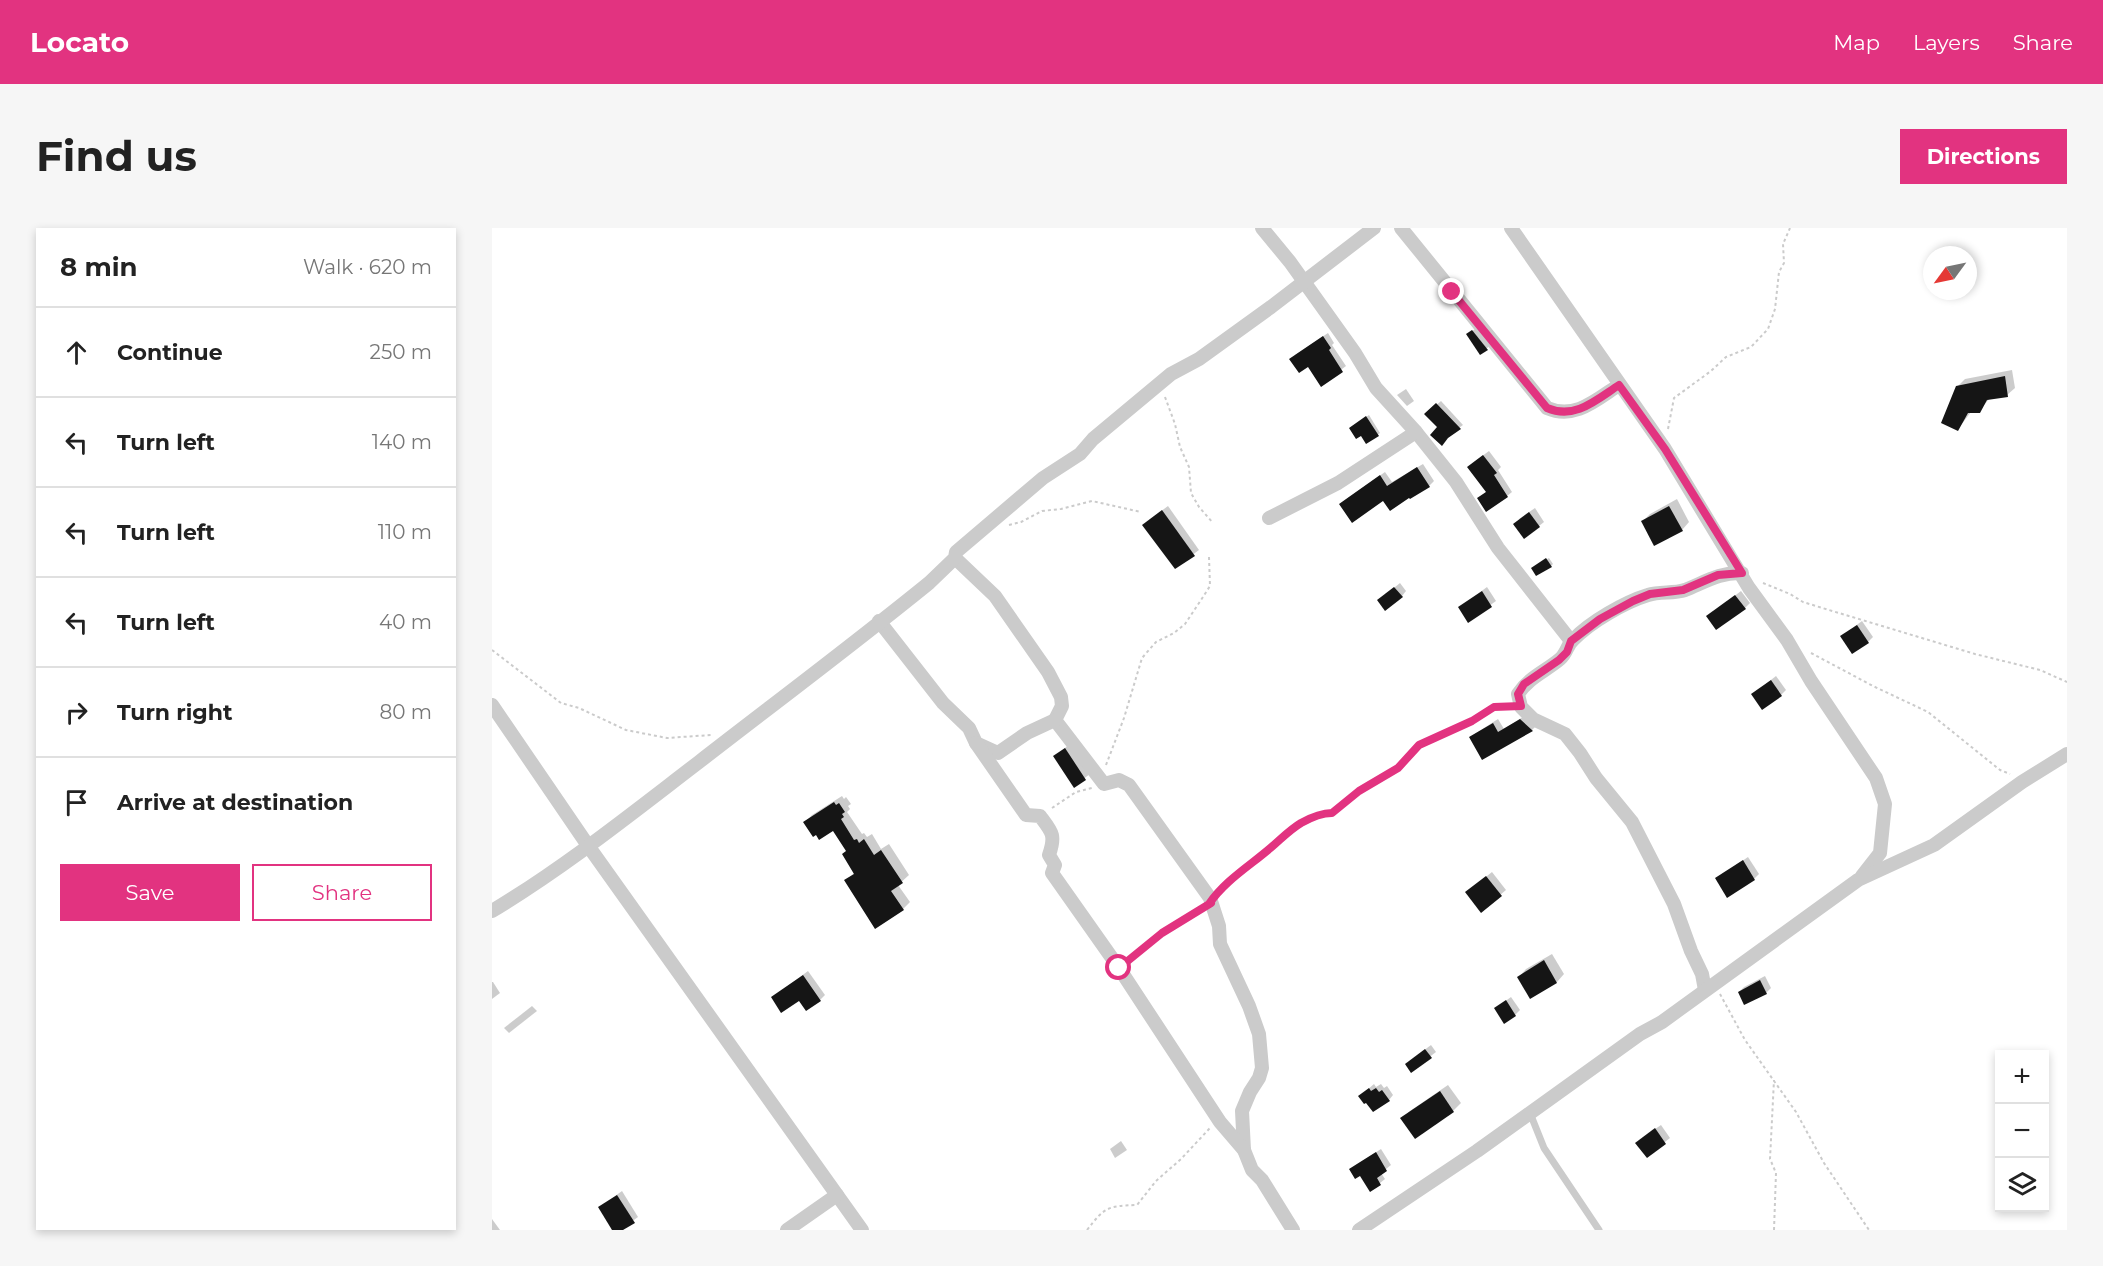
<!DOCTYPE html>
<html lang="en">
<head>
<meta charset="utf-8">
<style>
	:root { --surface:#fff; --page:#f6f6f6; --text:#222; --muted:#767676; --line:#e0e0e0; --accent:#e23380 }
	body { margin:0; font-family:Montserrat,sans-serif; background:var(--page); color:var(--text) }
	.controls { position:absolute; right:18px; bottom:18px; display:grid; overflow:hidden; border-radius:0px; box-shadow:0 3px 9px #0003 }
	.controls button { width:54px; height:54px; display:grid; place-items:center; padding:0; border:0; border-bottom:2px solid var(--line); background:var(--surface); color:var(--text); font:30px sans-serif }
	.compass { position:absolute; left:1431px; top:18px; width:54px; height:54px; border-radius:50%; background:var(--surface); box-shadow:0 3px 9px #0003; rotate:237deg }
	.stop { position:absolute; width:18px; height:18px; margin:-14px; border:4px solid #e23380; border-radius:50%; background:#fff }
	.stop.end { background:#e23380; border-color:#fff; box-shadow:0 2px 6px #0008 }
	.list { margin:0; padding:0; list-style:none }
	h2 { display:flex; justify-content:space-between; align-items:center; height:78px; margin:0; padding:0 24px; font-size:26px }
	h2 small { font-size:20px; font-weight:400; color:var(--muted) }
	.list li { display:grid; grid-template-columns:39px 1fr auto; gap:18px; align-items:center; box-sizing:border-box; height:90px; padding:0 24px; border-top:2px solid var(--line) }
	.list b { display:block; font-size:22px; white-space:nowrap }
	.list em { font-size:20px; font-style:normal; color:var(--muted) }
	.actions { display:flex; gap:12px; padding:18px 24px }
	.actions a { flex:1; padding:14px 0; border:2px solid var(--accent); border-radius:0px; text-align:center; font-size:21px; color:var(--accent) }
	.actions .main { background:var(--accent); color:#fff }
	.icon { flex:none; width:33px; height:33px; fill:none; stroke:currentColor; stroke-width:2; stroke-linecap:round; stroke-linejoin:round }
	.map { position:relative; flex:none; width:1575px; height:1002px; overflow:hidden; border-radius:0px }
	header { display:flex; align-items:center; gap:36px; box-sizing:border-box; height:84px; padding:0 30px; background:var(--accent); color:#fff }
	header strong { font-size:28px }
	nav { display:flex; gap:33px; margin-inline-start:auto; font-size:21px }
	.intro { display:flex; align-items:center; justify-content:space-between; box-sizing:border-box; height:144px; padding:0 36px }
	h1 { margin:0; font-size:42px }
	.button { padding:15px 27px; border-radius:0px; background:var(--accent); color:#fff; font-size:21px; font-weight:700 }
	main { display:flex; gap:36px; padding:0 36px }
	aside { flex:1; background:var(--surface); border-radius:0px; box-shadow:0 3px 9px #0003 }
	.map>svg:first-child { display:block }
	.shadow { fill:#0003 }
	.building { fill:#151515 }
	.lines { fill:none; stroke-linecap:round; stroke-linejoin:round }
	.path { stroke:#cbcbcb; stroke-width:2; stroke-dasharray:3 3; stroke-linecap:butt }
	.service { stroke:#cbcbcb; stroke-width:7 }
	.minor { stroke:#cbcbcb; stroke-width:14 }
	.route { stroke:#e23380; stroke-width:8 }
</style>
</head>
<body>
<header>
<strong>Locato</strong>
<nav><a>Map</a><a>Layers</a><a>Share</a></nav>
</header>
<div class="intro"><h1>Find us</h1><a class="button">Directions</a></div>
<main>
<aside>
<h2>8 min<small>Walk · 620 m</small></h2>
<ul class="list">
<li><svg class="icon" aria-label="ahead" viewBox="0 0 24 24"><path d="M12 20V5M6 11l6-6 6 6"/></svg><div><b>Continue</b></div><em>250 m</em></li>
<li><svg class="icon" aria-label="left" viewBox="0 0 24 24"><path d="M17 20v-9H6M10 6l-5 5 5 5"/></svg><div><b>Turn left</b></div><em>140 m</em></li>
<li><svg class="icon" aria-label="left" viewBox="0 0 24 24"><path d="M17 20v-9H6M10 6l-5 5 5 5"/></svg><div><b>Turn left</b></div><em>110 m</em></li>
<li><svg class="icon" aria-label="left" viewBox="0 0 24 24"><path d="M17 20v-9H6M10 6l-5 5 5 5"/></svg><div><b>Turn left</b></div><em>40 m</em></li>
<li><svg class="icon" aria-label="right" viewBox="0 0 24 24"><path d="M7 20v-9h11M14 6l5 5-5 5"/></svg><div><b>Turn right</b></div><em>80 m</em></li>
<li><svg class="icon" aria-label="arrive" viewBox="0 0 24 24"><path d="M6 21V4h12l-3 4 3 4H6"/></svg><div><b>Arrive at destination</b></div></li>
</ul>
<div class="actions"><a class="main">Save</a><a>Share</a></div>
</aside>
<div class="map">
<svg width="1575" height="1002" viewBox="0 0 1575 1002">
	<rect width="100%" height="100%" fill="#fff"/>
	<g class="shadow">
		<path d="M986,99L1000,116L989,125L976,106Z"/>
		<path d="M836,105L842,115L840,117L854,138L829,157L816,137L803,127Z"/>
		<path d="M1520,142L1523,160L1515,167L1498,170L1487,183L1479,184L1466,201L1465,159L1473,151Z"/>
		<path d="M914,161L922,173L915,178L905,167Z"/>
		<path d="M949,173L971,197L957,207L934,186Z"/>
		<path d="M877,187L888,205L875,214L861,198Z"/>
		<path d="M997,223L1009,239L1006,242L1020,264L1015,268L987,270L995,263L982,234Z"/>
		<path d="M931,236L942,253L937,258L891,271L853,272L893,244L900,254Z"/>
		<path d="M1185,271L1197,294L1190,302L1150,294L1158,286Z"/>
		<path d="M676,278L707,322L684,339L657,292Z"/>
		<path d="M1043,280L1052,294L1047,298L1027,291Z"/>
		<path d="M1057,330L1061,336L1059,338H1043Z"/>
		<path d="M908,355L914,363L910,368H892Z"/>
		<path d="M995,359L1004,373L976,393L968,379Z"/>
		<path d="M1249,363L1258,375L1253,380L1216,388Z"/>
		<path d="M1370,393L1381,409L1376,414L1350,408Z"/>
		<path d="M1284,448L1294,462L1289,467L1261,466Z"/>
		<path d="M1034,487L1044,498L1040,502L978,509L1006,491L1012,501Z"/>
		<path d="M578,516L598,546L582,558L563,528Z"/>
		<path d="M350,568L352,571L354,569L359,576L356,578L358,581L355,584L370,606L372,605L375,609L380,606L389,621L397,616L417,647L406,657L418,674L411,681L354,653L363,644L355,622L342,601L313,594L320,587Z"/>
		<path d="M1256,629L1267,646L1262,651L1225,650Z"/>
		<path d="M1000,644L1014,662L989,683L980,660Z"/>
		<path d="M1060,726L1072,746L1065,754L1038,769L1027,749L1034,741Z"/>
		<path d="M316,743L333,767L328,772L281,769Z"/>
		<path d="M1273,748L1279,760L1274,765L1247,764L1252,759Z"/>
		<path d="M1,754L8,765L0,771V754Z"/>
		<path d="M1019,769L1028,782L1023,787L1004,780Z"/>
		<path d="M40,778L45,783L17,805L12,800Z"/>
		<path d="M939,817L944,824L919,843V832Z"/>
		<path d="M882,856L884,859L889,856L892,860L895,858L901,867L897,872L868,868Z"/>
		<path d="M956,857L969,875L961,883L910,891L918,883Z"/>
		<path d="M1169,897L1178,910L1155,928L1150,910Z"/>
		<path d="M629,913L635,922L623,930L618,921Z"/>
		<path d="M889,921L899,937L889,945L893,951L888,955L864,937Z"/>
		<path d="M130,963L146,989L128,1002H122L108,979Z"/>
		<path d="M0,991L8,1002H0Z"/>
	</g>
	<g class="building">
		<path d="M980,102L996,122L988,127L974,106Z"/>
		<path d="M831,108L839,120L837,122L851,144L829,159L816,139L807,145L797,131Z"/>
		<path d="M1513,148L1516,169L1495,172L1488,185H1476L1466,203L1449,195L1464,158Z"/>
		<path d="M944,175L969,201L956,210L950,218L938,207L945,199L932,186Z"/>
		<path d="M874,188L887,208L874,216L869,208L864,211L857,200Z"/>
		<path d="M991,227L1005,245L1002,247L1016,269L994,284L985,270L994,264L975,239Z"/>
		<path d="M925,239L938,259L918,271L917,270L898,283L891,273L860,295L847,276L888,247L895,258Z"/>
		<path d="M1177,278L1191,303L1162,318L1149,293Z"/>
		<path d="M670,282L703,328L683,341L650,297Z"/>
		<path d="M1037,284L1048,299L1032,311L1021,296Z"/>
		<path d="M1054,330L1060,339L1044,348L1039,340Z"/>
		<path d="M902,359L911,369L893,383L885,372Z"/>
		<path d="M990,363L1000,379L976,395L966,379Z"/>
		<path d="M1243,367L1254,381L1224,402L1214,388Z"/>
		<path d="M1365,397L1377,415L1360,426L1348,408Z"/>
		<path d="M1279,452L1290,468L1270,482L1259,466Z"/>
		<path d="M1028,491L1041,503L990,532L977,509L1001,495L1006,504Z"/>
		<path d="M573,520L594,552L582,560L561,528Z"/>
		<path d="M342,574L344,577L347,575L353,584L350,586L352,589L349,591L362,612L365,611L367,615L372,611L382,627L389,622L411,655L399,663L412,682L383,701L352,652L362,646L350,626L354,623L341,603L327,612L324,607L321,609L311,594Z"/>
		<path d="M1251,632L1263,652L1235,670L1223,650Z"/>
		<path d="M994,648L1010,668L989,685L973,664Z"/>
		<path d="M1052,732L1065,755L1038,771L1025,749Z"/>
		<path d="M311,747L329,773L314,783L307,773L289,785L279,769Z"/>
		<path d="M1268,752L1275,766L1252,777L1246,764Z"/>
		<path d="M1014,772L1024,788L1012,796L1002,780Z"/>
		<path d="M933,821L940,830L919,845L913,836Z"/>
		<path d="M877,860L879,863L884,860L887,864L890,862L898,873L881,884L874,875L872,876L866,868Z"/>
		<path d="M948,863L962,884L923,911L908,890Z"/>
		<path d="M1163,900L1174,916L1155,930L1143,915Z"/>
		<path d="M884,924L895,943L885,950L889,957L878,964L868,948L863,951L857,941Z"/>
		<path d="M125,967L143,995L131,1002H120L106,979Z"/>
	</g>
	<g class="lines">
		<g class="path">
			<path d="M673,169L683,196L688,219L697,239L699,265L707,279L721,295"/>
			<path d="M1176,201L1182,170L1219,143L1234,129L1259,119L1276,101L1283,81L1287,44L1292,35L1291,16L1298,0"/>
			<path d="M517,297L529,294L550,283L569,281L600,273L649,284"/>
			<path d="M1271,355L1298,366L1311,374L1337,382L1483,426L1548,442L1575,454"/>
			<path d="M0,422L69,475L87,480L134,502L175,510L219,507"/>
			<path d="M1319,425L1381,458L1436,484L1508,542L1518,546"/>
			<path d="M614,537L632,490L650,430L664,414L682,405L693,396L709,372L718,358L717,329"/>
			<path d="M560,580L584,564L600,560"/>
			<path d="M729,662L741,649L808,595L832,585H840L867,563L906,540L927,517L980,493L1002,479H1014"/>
			<path d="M636,733L670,705L707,683"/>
			<path d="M1228,766L1253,812L1304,884L1332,935L1377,1002"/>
			<path d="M595,1002C613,979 615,978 645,977L664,953L689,931L718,900"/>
			<path d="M1282,1002L1284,945L1278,931L1282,852"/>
		</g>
		<path class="service" d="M1038,885L1052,920L1107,1002"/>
		<g class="minor">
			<path d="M770,0L798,34L863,125L884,160L924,204L964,254L1006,320L1079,413"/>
			<path d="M909,0L1055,180C1083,192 1104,172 1127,157"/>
			<path d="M1019,0L1173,221L1257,360L1295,412L1319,453L1384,550L1393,576L1388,625L1370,648"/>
			<path d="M777,290L846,255L924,204"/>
			<path d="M463,330L503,368L556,444L569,469L570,478L563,492L612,556L627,552L637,557L718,670L727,698L728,716L757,778L767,806L770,840L767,850L758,864L750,883L752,922"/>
			<path d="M387,393L451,475L477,500L484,515L506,525L535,505L563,492"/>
			<path d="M0,477L97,619L370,1002"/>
			<path d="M484,515L534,587L548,588C560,604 564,607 557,627L563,637L560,645L627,740L728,894L752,922L760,942L770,952L801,1002"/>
			<path d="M0,683C73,639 139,586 207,534C283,475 362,416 437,355L463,330L464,324L551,250L588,226L601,211L679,146L707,131L779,79L882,0"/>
			<path d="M1213,762L1210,746L1199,723L1182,676L1140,594L1104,550L1088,525L1073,506L1041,491L1029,479L1026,466C1037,449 1054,443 1068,431C1075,425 1075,417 1081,412C1098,394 1133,374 1156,367C1168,363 1181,366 1193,362C1213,354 1228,344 1250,345"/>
			<path d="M295,1002L345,967"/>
			<path d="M867,1002L985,923L1148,806L1170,794L1366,652L1442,617L1530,554L1575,526"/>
		</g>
	</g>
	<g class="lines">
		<path class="route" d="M627,740L670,705L719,675L717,676C734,651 761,636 783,616C791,609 799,601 809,595C818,590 829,585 840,585L867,563L906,540L927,517L980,493L1002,479L1029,478L1026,466L1032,456L1067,432L1075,424L1079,413L1108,391L1141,373L1158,366L1191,362L1226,347L1250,345L1173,221L1127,157C1104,172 1083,192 1055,180L960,64"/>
	</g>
</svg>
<div class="controls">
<button>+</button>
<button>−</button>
<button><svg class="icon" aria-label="layers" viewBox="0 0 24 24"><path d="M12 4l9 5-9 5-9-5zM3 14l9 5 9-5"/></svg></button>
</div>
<svg class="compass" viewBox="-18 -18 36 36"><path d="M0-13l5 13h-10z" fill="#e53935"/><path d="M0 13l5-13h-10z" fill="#767676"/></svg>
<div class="stop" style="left:627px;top:740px"></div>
<div class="stop end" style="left:960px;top:64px"></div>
</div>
</main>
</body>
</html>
